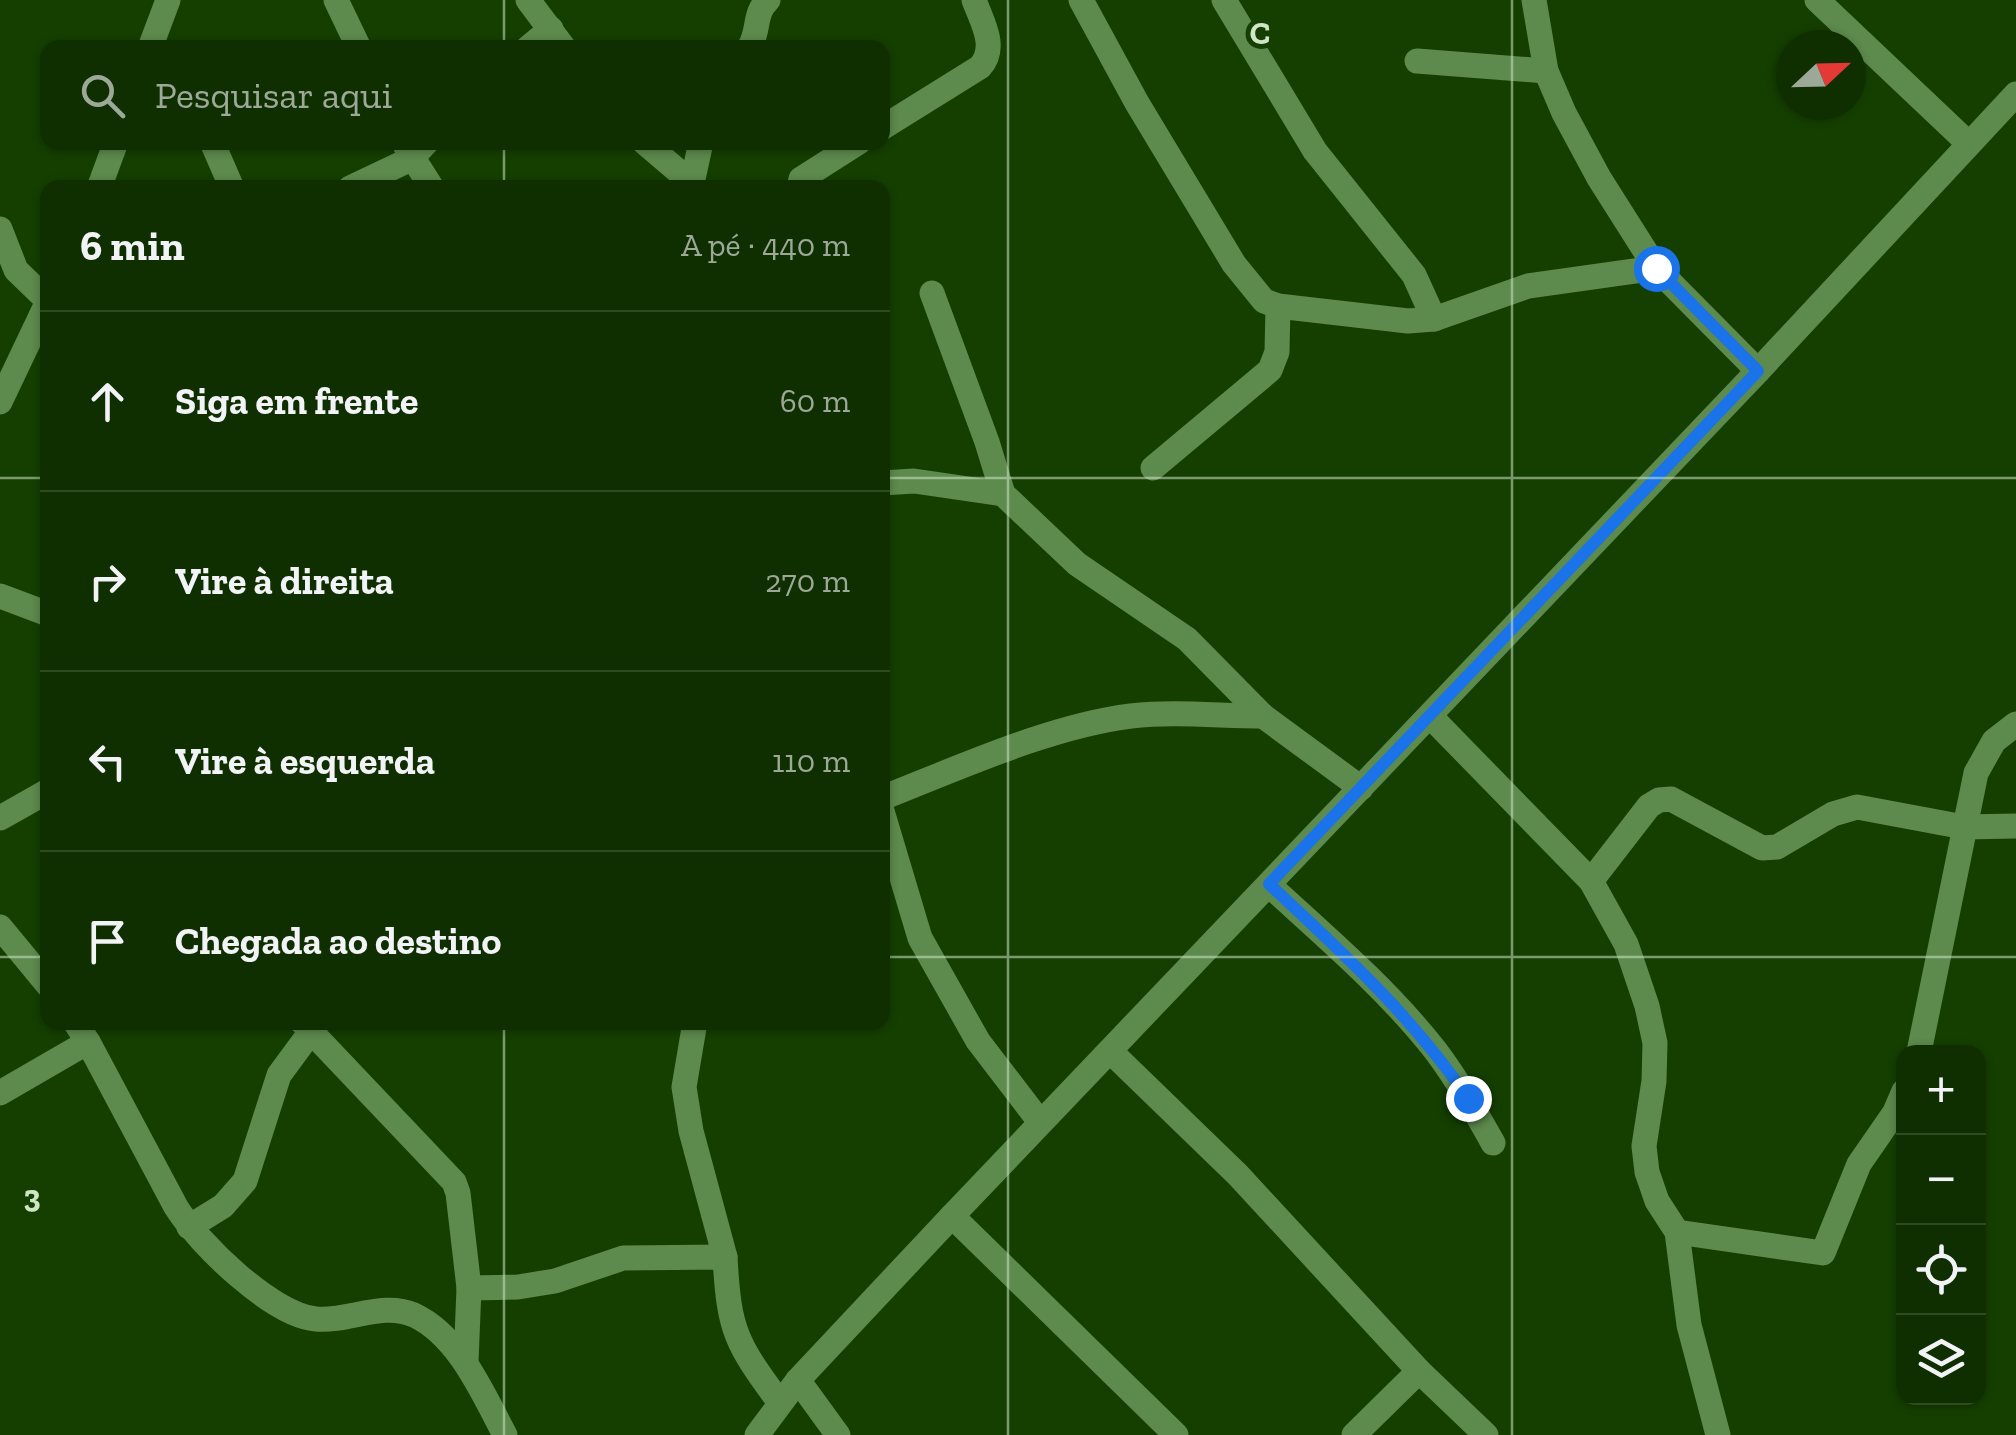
<!DOCTYPE html>
<html lang="pt">
<head>
<meta charset="utf-8">
<style>
	:root { --surface:#102f00; --page:#1e3b0f; --text:#f1f3f6; --muted:#9ca999; --line:#304a22 }
	body { margin:0; font-family:"Zilla Slab",serif; background:var(--page); color:var(--text) }
	.controls { position:absolute; right:30px; bottom:30px; display:grid; overflow:hidden; border-radius:20px; box-shadow:0 2px 8px #0004 }
	.controls button { width:90px; height:90px; display:grid; place-items:center; padding:0; border:0; border-bottom:2px solid var(--line); background:var(--surface); color:var(--text); font:50px sans-serif }
	.compass { position:absolute; left:1776px; top:30px; width:90px; height:90px; border-radius:50%; background:var(--surface); box-shadow:0 2px 8px #0004; rotate:68deg }
	.stop { position:absolute; width:30px; height:30px; margin:-22px; border:8px solid #1a73e8; border-radius:50%; background:#fff }
	.stop.end { background:#1a73e8; border-color:#fff; box-shadow:0 2px 10px #0008 }
	.list { margin:0; padding:0; list-style:none }
	h2 { display:flex; justify-content:space-between; align-items:center; height:130px; margin:0; padding:0 40px; font-size:42px }
	h2 small { font-size:32px; font-weight:400; color:var(--muted) }
	.list li { display:grid; grid-template-columns:65px 1fr auto; gap:30px; align-items:center; box-sizing:border-box; height:180px; padding:0 40px; border-top:2px solid var(--line) }
	.list b { display:block; font-size:38px; white-space:nowrap }
	.list em { font-size:32px; font-style:normal; color:var(--muted) }
	.icon { flex:none; width:55px; height:55px; fill:none; stroke:currentColor; stroke-width:2; stroke-linecap:round; stroke-linejoin:round }
	.map { position:relative; flex:none; width:2016px; height:1435px; overflow:hidden }
	.search { position:absolute; background:var(--surface); box-shadow:0 2px 8px #0004; left:40px; top:40px; width:850px; height:110px; display:flex; align-items:center; gap:25px; box-sizing:border-box; padding:0 35px; border-radius:20px; color:var(--muted); font-size:38px }
	.panel { position:absolute; background:var(--surface); box-shadow:0 2px 8px #0004; left:40px; top:180px; width:850px; height:850px; border-radius:20px }
	.map>svg:first-child { display:block }
	.lines { fill:none; stroke-linecap:round; stroke-linejoin:round }
	.minor { stroke:#5d8a4d; stroke-width:25 }
	.route { stroke:#1a73e8; stroke-width:12 }
	.grid { fill:none; stroke:#cee6c6; stroke-width:2.5; stroke-opacity:0.55 }
	.grid-label { font-size:32px; text-anchor:middle; font-weight:bold; fill:#cee6c6; stroke:#153f00; stroke-width:10; stroke-linejoin:round; paint-order:stroke }
</style>
</head>
<body>
<div class="map">
<svg width="2016" height="1435" viewBox="0 0 2016 1435">
	<rect width="100%" height="100%" fill="#153f00"/>
	<g class="lines">
		<g class="minor">
			<path d="M336,0L359,48"/>
			<path d="M528,0L564,48"/>
			<path d="M1081,0L1137,103L1234,264L1264,301L1278,306L1408,321L1434,319L1528,286L1656,268"/>
			<path d="M1224,0L1315,151L1414,275L1434,319"/>
			<path d="M1534,0L1546,71L1564,113L1599,178L1656,268L1758,371"/>
			<path d="M1817,0L1968,143"/>
			<path d="M150,48L168,0"/>
			<path d="M528,48L551,29"/>
			<path d="M749,48C760,31 753,14 768,0"/>
			<path d="M1417,61L1546,71"/>
			<path d="M882,128L980,67C998,47 982,22 974,0"/>
			<path d="M212,142L232,188"/>
			<path d="M644,142L692,183"/>
			<path d="M406,147L432,188"/>
			<path d="M99,188L116,142"/>
			<path d="M350,188L411,159L427,142"/>
			<path d="M691,188L701,142"/>
			<path d="M799,188L801,179L859,142"/>
			<path d="M0,229L16,270L48,301L0,402"/>
			<path d="M932,293L987,442L1003,494"/>
			<path d="M1153,468L1270,370L1277,352L1278,306"/>
			<path d="M882,483L914,481L1003,494L1077,564L1187,639L1263,716L1361,788"/>
			<path d="M0,596L48,614"/>
			<path d="M1430,716L1591,881L1626,944L1647,1006L1655,1043L1654,1081L1644,1146L1647,1172L1657,1201L1677,1232L1689,1325L1718,1435"/>
			<path d="M882,798C959,768 1050,726 1131,716C1174,711 1220,716 1263,716"/>
			<path d="M882,811L920,938L978,1041L1040,1122"/>
			<path d="M0,818L48,791"/>
			<path d="M1591,881L1649,806L1659,800L1671,799L1762,848L1777,847L1833,814L1857,807L1964,827L2016,826"/>
			<path d="M1269,885C1326,937 1387,989 1435,1050C1457,1079 1475,1111 1493,1143"/>
			<path d="M0,927L48,985"/>
			<path d="M75,1022L88,1042L176,1207C199,1244 272,1315 316,1319C349,1322 382,1301 414,1315C459,1336 483,1394 505,1435"/>
			<path d="M302,1022L454,1182L458,1193L469,1288L466,1362"/>
			<path d="M695,1022L684,1087L691,1131L725,1257"/>
			<path d="M1110,1051L1238,1175L1419,1371L1486,1435"/>
			<path d="M1919,1052L1976,773L1994,741L2016,724"/>
			<path d="M0,1093L88,1042"/>
			<path d="M952,1216L1176,1435"/>
			<path d="M189,1227L223,1206L245,1181L279,1075L318,1022"/>
			<path d="M1677,1232L1823,1253L1859,1164L1895,1112L1904,1091"/>
			<path d="M469,1288L518,1287L555,1281L623,1258L725,1257C729,1332 736,1343 780,1403"/>
			<path d="M798,1380L838,1435"/>
			<path d="M757,1435L798,1380L952,1216L1758,371L2016,94"/>
			<path d="M1354,1435L1419,1371"/>
		</g>
	</g>
	<g class="lines">
		<path class="route" d="M1468,1098C1410,1014 1344,954 1269,884L1758,371L1656,268"/>
	</g>
	<path class="grid" d="M504,0V48M1008,0V1435M1512,0V1435M504,142V188M0,478H48M882,478H2016M0,957H48M882,957H2016M504,1022V1435"/>
	<g class="grid-label">
		<text x="1260" y="44">C</text>
		<text x="32" y="1207">3</text>
	</g>
</svg>
<div class="controls">
<button>+</button>
<button>−</button>
<button><svg class="icon" aria-label="locate" viewBox="0 0 24 24"><circle cx="12" cy="12" r="6"/><path d="M12 2v4M12 18v4M2 12h4M18 12h4"/></svg></button>
<button><svg class="icon" aria-label="layers" viewBox="0 0 24 24"><path d="M12 4l9 5-9 5-9-5zM3 14l9 5 9-5"/></svg></button>
</div>
<svg class="compass" viewBox="-18 -18 36 36"><path d="M0-13l5 13h-10z" fill="#e53935"/><path d="M0 13l5-13h-10z" fill="#9ca999"/></svg>
<div class="stop" style="left:1656px;top:268px"></div>
<div class="stop end" style="left:1468px;top:1098px"></div>
<div class="search"><svg class="icon" aria-label="search" viewBox="0 0 24 24"><circle cx="10" cy="10" r="6"/><path d="M15 15l6 6"/></svg>Pesquisar aqui</div>
<section class="panel">
<h2>6 min<small>A pé · 440 m</small></h2>
<ul class="list">
<li><svg class="icon" aria-label="ahead" viewBox="0 0 24 24"><path d="M12 20V5M6 11l6-6 6 6"/></svg><div><b>Siga em frente</b></div><em>60 m</em></li>
<li><svg class="icon" aria-label="right" viewBox="0 0 24 24"><path d="M7 20v-9h11M14 6l5 5-5 5"/></svg><div><b>Vire à direita</b></div><em>270 m</em></li>
<li><svg class="icon" aria-label="left" viewBox="0 0 24 24"><path d="M17 20v-9H6M10 6l-5 5 5 5"/></svg><div><b>Vire à esquerda</b></div><em>110 m</em></li>
<li><svg class="icon" aria-label="arrive" viewBox="0 0 24 24"><path d="M6 21V4h12l-3 4 3 4H6"/></svg><div><b>Chegada ao destino</b></div></li>
</ul>
</section>
</div>
</body>
</html>
